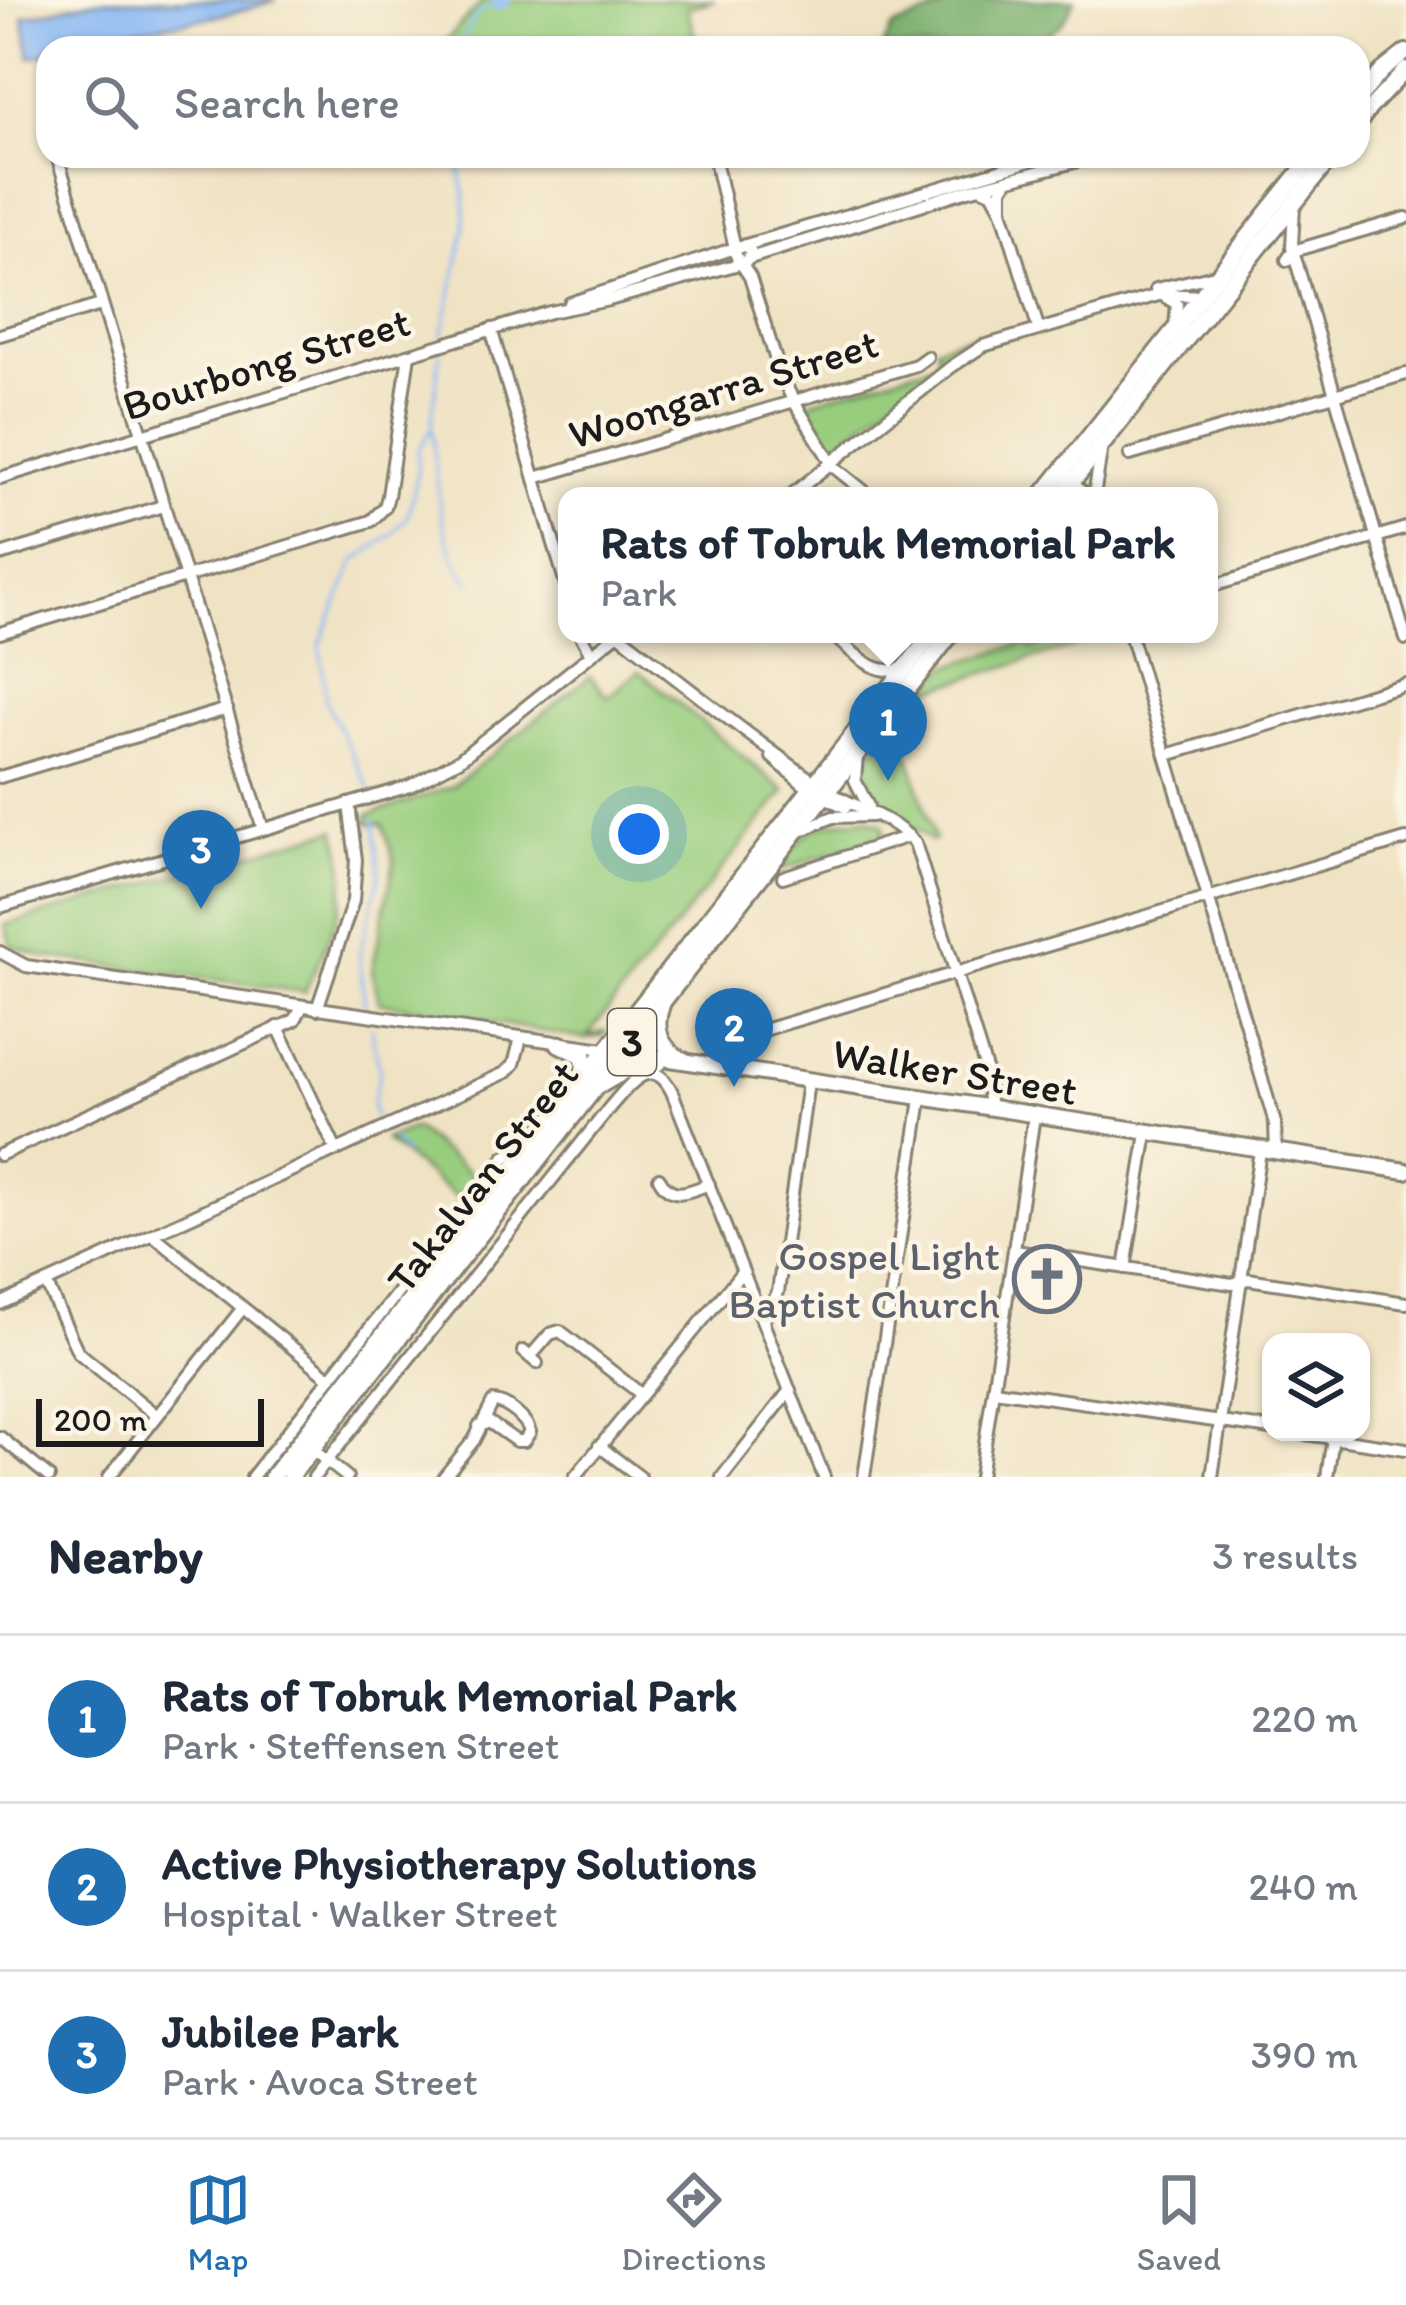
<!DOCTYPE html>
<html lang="en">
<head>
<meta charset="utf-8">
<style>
	:root { --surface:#fff; --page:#f2f2f3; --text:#1f2937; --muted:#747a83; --line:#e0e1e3; --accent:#1f6fb2 }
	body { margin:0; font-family:Itim,sans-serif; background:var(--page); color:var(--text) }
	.controls { position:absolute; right:36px; bottom:36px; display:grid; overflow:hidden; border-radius:24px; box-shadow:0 3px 9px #0004 }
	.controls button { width:108px; height:108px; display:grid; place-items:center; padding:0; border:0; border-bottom:3px solid var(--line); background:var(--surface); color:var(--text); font:60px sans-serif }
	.scale { position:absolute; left:36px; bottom:30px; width:228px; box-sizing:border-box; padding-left:12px; border:6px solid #1c1c1c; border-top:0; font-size:33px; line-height:42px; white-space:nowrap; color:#1c1c1c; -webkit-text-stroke:9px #fcf5e5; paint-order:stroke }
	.you { position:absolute; left:639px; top:834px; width:42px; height:42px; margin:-30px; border:9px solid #fff; border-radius:50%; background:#1a73e8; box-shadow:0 0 0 18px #1a73e833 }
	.badge { display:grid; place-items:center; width:78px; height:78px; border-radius:50%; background:var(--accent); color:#fff; font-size:39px; font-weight:700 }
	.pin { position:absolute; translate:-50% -99px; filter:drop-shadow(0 3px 6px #0008) }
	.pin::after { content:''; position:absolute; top:63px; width:42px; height:36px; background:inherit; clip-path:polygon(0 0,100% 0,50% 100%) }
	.popup { position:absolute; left:558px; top:487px; width:660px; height:156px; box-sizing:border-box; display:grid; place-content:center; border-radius:24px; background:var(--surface); filter:drop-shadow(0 3px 9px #0005); font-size:39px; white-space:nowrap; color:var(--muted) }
	.popup b { font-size:45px; color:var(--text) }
	.popup::after { content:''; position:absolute; left:50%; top:100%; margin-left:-24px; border:24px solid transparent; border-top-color:var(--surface) }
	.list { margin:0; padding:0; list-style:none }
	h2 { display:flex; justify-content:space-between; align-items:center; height:156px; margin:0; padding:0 48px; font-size:51px }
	h2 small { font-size:39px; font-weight:400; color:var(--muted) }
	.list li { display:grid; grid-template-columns:78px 1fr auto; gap:36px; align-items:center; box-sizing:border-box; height:168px; padding:0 48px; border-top:3px solid var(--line) }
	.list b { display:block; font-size:45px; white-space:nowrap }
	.list p { margin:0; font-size:39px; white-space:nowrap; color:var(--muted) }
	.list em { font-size:39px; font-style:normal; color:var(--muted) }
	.icon { flex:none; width:66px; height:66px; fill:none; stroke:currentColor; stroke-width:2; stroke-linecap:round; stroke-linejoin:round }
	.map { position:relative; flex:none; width:1406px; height:1477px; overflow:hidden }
	.search { position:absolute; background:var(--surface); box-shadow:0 3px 9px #0004; left:36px; right:36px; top:36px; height:132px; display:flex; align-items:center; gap:30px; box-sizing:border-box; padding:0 42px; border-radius:36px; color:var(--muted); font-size:45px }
	.sheet { height:660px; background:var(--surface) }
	nav { display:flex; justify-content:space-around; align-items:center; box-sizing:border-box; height:168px; border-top:3px solid var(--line); background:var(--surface); font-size:33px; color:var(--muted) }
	nav a { display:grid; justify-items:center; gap:6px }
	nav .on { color:var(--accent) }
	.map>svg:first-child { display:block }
	.green { fill:#98cd7e; stroke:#5a744d; stroke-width:3 }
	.forest { fill:#7ab06d; stroke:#4b6644; stroke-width:3 }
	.water { fill:#88b8f4; stroke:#526a88; stroke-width:3 }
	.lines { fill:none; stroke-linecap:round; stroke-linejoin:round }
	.stream { stroke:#88b8f4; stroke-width:3 }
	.river { stroke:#88b8f4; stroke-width:14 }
	.minor-casing { stroke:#868070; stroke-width:16 }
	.major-casing { stroke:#868070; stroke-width:20 }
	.highway-casing { stroke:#868070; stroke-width:21 }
	.minor { stroke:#fff; stroke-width:10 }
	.major { stroke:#fff; stroke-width:14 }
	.highway { stroke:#fff; stroke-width:15 }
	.labels { text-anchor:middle; stroke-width:9; stroke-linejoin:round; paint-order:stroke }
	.shield { fill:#fcf5e5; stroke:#5f5d58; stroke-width:3 }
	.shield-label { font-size:39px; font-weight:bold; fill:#1c1c1c }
	.street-label { font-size:42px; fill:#1c1c1c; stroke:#fcf5e5 }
	.worship-label { font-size:42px; fill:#5b616d; stroke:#fcf5e5; text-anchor:end }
</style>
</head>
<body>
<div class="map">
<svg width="1406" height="1477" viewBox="0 0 1406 1477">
	<rect width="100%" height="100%" fill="#fcf5e5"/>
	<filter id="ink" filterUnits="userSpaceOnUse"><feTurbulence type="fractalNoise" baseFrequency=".00833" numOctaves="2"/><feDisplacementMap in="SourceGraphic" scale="24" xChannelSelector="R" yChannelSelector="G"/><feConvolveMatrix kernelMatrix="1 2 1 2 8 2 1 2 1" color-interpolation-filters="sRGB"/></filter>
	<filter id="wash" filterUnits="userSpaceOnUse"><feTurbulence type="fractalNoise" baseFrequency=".004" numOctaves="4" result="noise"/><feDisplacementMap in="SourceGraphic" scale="48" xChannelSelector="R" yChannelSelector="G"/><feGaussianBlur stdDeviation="2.7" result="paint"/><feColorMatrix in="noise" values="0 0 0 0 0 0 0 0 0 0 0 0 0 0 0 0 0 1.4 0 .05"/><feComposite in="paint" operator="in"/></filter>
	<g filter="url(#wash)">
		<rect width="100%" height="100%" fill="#f0e3c4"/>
		<g class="green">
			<path d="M484,0H715L687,8L698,48H439Z"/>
			<path d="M978,334L840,442L828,440L809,411L812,401L934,364L938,356L936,346Z"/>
			<path d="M1056,634L1111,635L925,691L945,667L1028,642L1031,649L1038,647V639Z"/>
			<path d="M639,671L785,791L587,1036L605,1031L603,1036L584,1039L379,1002L372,971L394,862L383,824L367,823L368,815L453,786L590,676L608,697Z"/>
			<path d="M896,720L899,723L935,840L930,841C918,826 899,822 882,813C833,786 873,747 896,720Z"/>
			<path d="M866,818L883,824L885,835L778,871C800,830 821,821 866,818Z"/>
			<path d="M336,829C358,896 330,932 305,992L45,957L11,946L5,925Z"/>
			<path d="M413,1128L477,1178L459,1200L385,1140Z"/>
		</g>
		<path class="forest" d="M945,0H1075C1071,7 1066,20 1060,25C1022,59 932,48 882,48L893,27L940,10Z"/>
		<path class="water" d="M97,0H277C231,16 187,21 140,29C109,35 80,48 48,48V54L30,57L23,17Z"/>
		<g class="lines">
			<g class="stream">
				<path d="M459,48L475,16L498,3"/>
				<path d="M442,337L465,228V195L457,156"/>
				<path d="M432,431C439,484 436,540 470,583"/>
				<path d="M369,788L326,702L320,644L355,561L391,535L408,516L417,476L418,450L431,429L440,352"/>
				<path d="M365,1006L359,956L380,874L374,820"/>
				<path d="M371,1028L380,1072L372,1105L375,1117"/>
				<path d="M391,1139L405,1153"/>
			</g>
			<path class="river" d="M498,3L504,0"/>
		</g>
	</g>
	<g filter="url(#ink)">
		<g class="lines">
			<g class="minor-casing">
				<g id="minor">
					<path d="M57,156L263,829"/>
					<path d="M714,156L735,248"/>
					<path d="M982,188L992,192L1002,210V189L1006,183"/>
					<path d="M1294,206L1292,247L1406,639"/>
					<path d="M1002,210L1038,327"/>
					<path d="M746,245L1047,156"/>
					<path d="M750,258L965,191L1097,156"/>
					<path d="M1287,260L1293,251L1406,218"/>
					<path d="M740,262L750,277L780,373L793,400L834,467L870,496"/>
					<path d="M1156,289L1219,274"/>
					<path d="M1162,295L1177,304L1175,327"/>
					<path d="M570,303L735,248"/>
					<path d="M491,329L567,588"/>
					<path d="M0,335L101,305"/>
					<path d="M1130,455L1406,374"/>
					<path d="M0,478L550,312L609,300L746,262L751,252L746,245L734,250L739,262"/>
					<path d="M535,478L916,365L927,357"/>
					<path d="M1068,478L1086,496"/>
					<path d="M790,496L951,367L983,346L1162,294L1202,296"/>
					<path d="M1094,496L1101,452"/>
					<path d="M0,555L163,506"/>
					<path d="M1209,587L1406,528"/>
					<path d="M0,633L371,521L385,507L388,496L409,355"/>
					<path d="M580,634L591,654"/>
					<path d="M619,634C685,686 752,738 820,786C851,808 889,813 915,843L985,1066L990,1109"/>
					<path d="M831,634C853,651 875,680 905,667"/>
					<path d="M1130,634L1275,1123L1276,1152"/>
					<path d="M1167,755L1406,684"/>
					<path d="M857,756L855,780L868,806"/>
					<path d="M772,757L809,789L845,807"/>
					<path d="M0,777L227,709"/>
					<path d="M798,832L833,817L872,816"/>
					<path d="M783,877L909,836"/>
					<path d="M0,907L410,786L459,760L617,634"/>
					<path d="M0,952L26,966L611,1050"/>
					<path d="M317,1009L353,901L356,860L349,804"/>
					<path d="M278,1027L336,1150"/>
					<path d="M730,1040L1406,839"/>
					<path d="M0,1155L295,1020L302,1007"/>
					<path d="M659,1178C671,1201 689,1192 709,1184"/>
					<path d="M153,1235L330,1378"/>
					<path d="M1015,1251L1232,1284L1248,1279L1406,1303"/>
					<path d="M1125,1268L1147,1133"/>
					<path d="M46,1283L78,1352L157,1416"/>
					<path d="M0,1304L505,1073L514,1064L521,1038"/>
					<path d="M763,1321L778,1292L808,1082"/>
					<path d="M523,1351L537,1363"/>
					<path d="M530,1357L550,1334L560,1331L641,1394"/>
					<path d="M994,1390L1271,1429"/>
					<path d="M1292,1432L1406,1449"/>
					<path d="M0,1437L49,1477"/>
					<path d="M308,1446L347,1477"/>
					<path d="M599,1446L640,1477"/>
					<path d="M109,1477L242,1309"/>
					<path d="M252,1477L505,1157L529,1145"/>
					<path d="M314,1477L610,1107C628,1086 652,1052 672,1092L824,1477"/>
					<path d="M444,1477L474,1440L493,1402C506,1402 527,1419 530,1432L524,1441H516L489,1422L479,1426"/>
					<path d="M575,1477L742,1272"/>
					<path d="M722,1477L790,1390"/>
					<path d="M864,1477L921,1099"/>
					<path d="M980,1477L1034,1116"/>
					<path d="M1212,1477L1260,1150"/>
					<path d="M1327,1477L1333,1438"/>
				</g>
			</g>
			<g class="major-casing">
				<g id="major">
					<path d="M1358,99L1382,71L1406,52"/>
					<path d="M1367,111L1406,70"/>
					<path d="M662,1005C653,1029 661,1049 684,1060"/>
					<path d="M624,1052L1406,1171"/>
					<path d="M603,1084L629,1069L659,1063"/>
				</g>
			</g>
			<g class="highway-casing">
				<g id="highway">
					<path d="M1358,123L1367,111"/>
					<path d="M1042,496L1313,156"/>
					<path d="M1061,496L1332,156"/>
					<path d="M559,1044L584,1056V1080"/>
					<path d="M272,1477L932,634"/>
					<path d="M290,1477L951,634"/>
				</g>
			</g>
			<use href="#minor" class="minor"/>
			<use href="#major" class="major"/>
			<use href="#highway" class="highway"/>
		</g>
	</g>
	<defs>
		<g id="church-ring" transform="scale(3.45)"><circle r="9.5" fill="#fcf5e5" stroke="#6b7280" stroke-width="1.5"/><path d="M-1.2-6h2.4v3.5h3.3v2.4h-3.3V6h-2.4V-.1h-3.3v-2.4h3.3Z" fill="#6b7280"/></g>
	</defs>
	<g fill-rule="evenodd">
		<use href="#church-ring" x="1047" y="1279"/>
	</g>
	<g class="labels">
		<rect class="shield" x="608" y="1009" width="48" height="66" rx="9"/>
		<g class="shield-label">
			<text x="632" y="1056">3</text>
		</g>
		<g class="street-label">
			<text transform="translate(266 363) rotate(-17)" y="15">Bourbong Street</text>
			<text transform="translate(723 388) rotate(-17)" y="15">Woongarra Street</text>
			<text transform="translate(955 1071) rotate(9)" y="15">Walker Street</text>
			<text transform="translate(482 1176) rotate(-52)" y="15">Takalvan Street</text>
		</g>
		<g class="worship-label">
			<text x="1000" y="1270">Gospel Light<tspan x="1000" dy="48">Baptist Church</tspan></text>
		</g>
	</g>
</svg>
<div class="controls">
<button><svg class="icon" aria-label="layers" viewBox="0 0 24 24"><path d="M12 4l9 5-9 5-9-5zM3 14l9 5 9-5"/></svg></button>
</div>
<div class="scale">200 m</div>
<div class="you"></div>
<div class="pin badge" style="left:888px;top:781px">1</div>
<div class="popup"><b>Rats of Tobruk Memorial Park</b>Park</div>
<div class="pin badge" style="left:734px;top:1087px">2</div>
<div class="pin badge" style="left:201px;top:909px">3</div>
<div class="search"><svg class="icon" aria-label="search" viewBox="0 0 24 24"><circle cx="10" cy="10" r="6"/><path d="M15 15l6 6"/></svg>Search here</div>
</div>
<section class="sheet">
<h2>Nearby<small>3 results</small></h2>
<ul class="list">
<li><span class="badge">1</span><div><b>Rats of Tobruk Memorial Park</b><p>Park · Steffensen Street</p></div><em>220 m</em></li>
<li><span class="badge">2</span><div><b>Active Physiotherapy Solutions</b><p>Hospital · Walker Street</p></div><em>240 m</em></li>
<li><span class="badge">3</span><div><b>Jubilee Park</b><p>Park · Avoca Street</p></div><em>390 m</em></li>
</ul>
</section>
<nav>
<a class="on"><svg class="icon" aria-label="map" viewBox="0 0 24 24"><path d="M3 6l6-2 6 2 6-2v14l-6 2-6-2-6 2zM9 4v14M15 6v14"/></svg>Map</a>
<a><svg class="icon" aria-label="directions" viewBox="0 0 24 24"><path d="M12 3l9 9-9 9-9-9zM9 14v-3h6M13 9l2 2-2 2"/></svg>Directions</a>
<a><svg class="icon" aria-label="saved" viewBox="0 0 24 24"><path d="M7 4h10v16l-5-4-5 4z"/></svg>Saved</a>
</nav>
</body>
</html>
